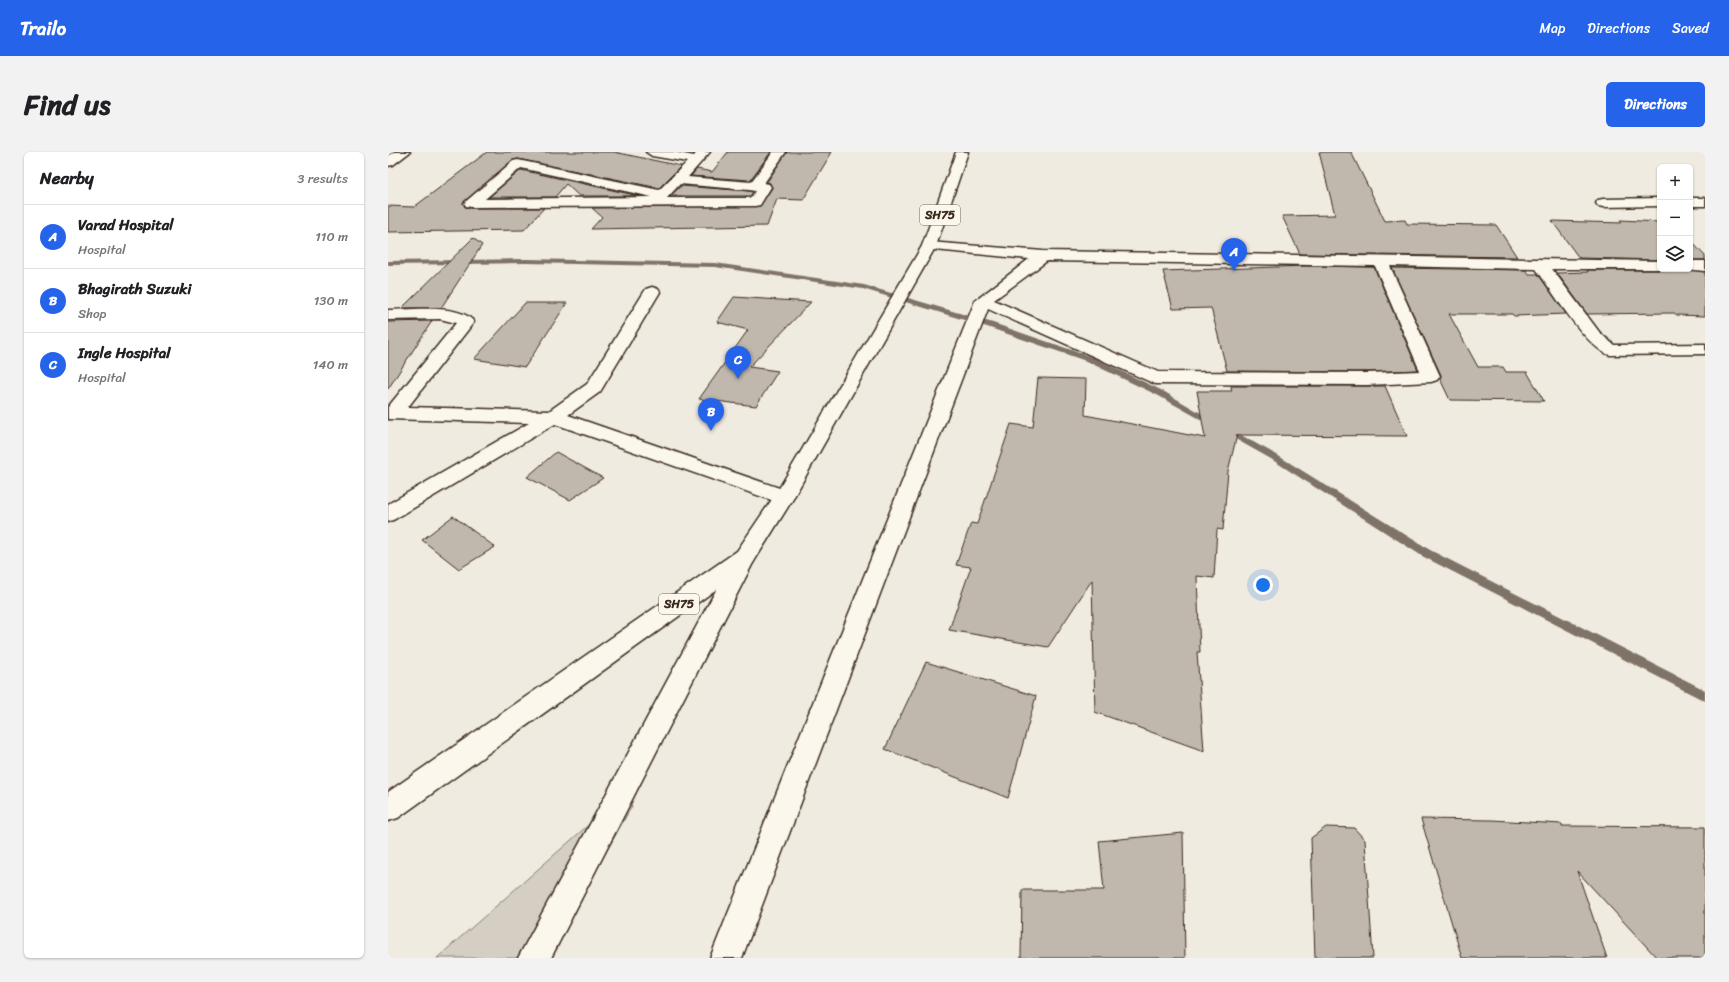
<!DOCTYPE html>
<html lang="en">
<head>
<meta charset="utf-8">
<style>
	:root { --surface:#fff; --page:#f2f2f2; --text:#202124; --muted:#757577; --line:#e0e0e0; --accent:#2563eb }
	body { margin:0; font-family:Sriracha,sans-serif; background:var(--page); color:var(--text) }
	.controls { position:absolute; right:12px; top:12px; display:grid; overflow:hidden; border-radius:6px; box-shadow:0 1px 3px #0004 }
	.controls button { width:36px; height:36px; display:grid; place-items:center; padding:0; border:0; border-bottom:1px solid var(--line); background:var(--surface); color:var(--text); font:20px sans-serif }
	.you { position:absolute; left:875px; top:433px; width:14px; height:14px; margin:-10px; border:3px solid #fff; border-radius:50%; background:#1a73e8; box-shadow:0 0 0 6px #1a73e833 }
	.badge { display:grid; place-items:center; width:26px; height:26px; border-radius:50%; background:var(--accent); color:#fff; font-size:13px; font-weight:700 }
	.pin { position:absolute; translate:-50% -33px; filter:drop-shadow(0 1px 2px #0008) }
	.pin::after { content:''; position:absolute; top:21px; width:14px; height:12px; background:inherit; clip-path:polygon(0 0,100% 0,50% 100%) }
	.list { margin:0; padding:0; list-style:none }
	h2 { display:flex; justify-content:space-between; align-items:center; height:52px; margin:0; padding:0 16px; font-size:17px }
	h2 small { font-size:13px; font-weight:400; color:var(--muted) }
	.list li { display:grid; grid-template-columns:26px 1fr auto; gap:12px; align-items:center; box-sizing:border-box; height:64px; padding:0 16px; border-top:1px solid var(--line) }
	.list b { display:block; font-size:15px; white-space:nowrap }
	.list p { margin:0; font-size:13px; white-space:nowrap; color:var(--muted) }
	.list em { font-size:13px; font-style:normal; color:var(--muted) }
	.icon { flex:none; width:22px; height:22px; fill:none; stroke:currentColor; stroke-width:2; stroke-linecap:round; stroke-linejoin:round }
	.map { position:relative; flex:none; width:1317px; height:806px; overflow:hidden; border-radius:6px }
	header { display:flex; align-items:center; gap:24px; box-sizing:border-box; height:56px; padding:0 20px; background:var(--accent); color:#fff }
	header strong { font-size:19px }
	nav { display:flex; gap:22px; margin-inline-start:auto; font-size:14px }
	.intro { display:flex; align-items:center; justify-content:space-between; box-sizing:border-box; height:96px; padding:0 24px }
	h1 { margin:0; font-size:28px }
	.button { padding:10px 18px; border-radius:6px; background:var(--accent); color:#fff; font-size:14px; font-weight:700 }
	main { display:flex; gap:24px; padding:0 24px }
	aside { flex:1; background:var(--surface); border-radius:6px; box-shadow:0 1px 3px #0004 }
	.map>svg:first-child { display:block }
	.green { fill:#d5cec3; stroke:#887c70 }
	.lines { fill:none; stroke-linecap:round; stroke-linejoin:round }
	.stream { fill:#7f7367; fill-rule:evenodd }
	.building { fill:#c0b8ad; stroke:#3b2a1e }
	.minor-casing { stroke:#3b2a1e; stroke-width:3 }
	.major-casing { stroke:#3b2a1e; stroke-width:3 }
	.minor { fill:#fbf7ec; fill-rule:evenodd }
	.major { fill:#fbf7ec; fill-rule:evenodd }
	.labels { text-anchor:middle; stroke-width:4; stroke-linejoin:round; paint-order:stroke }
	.shield { fill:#fbf7ec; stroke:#75685c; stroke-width:1 }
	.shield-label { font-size:12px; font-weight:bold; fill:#3b2a1e }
</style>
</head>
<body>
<header>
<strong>Trailo</strong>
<nav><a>Map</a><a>Directions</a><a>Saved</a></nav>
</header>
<div class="intro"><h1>Find us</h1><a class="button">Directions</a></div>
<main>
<aside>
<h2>Nearby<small>3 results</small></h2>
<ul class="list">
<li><span class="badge">A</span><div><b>Varad Hospital</b><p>Hospital</p></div><em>110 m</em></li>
<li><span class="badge">B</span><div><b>Bhagirath Suzuki</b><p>Shop</p></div><em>130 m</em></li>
<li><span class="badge">C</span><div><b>Ingle Hospital</b><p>Hospital</p></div><em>140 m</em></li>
</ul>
</aside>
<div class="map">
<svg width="1317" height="806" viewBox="0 0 1317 806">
	<rect width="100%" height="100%" fill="#f0ebe0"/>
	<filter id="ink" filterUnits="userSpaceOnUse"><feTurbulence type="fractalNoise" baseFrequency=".025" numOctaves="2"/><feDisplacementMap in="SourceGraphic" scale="8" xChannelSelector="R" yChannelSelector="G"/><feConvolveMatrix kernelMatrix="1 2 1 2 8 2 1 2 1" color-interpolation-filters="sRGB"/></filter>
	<g filter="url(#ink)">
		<path class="green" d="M239,647L244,654L158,806H49L223,653Z"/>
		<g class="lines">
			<g class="stream">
				<path d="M139,107L327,111L476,133L605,171L704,205L775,239L828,270L824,273L821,272L769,243L698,209L599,175L475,137L327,115L139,111L0,113V109Z"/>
				<path d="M838,275L889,303L1042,398L1317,538V549L1034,404L883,307L835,280L834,278Z"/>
			</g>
		</g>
		<g class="building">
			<path d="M99,0H226L293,14L271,36L130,7L125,8L75,51L77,55L83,56H156L136,78L0,80V54L26,55Z"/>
			<path d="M340,0H383L362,28L303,24L309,17L324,20Z"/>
			<path d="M399,0H444L415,48L389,47L379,74L203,77L214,65L204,56L372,54L384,36L382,31L379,30Z"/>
			<path d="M931,0H963L997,69L1017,68L1019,72L1108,73L1129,105L912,102L894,64L947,63Z"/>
			<path d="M133,18L251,44H191L178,32L167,45H101Z"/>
			<path d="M293,34L361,39L365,40L362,44H282Z"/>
			<path d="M1232,68L1272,70V108L1191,106L1164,69L1234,71Z"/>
			<path d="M85,86L94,93L53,156H14Z"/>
			<path d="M1302,88L1317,104V108H1302Z"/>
			<path d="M918,114L986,115L1030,218L979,220L839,219L823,156L785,157L775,119Z"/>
			<path d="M1004,116L1138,118L1141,122H1150L1178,162L1126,164L1124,162H1061L1090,215H1115L1118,220H1139L1156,249L1062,248L1052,227L1053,223Z"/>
			<path d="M1274,117H1296L1317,120V164L1289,163L1286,161L1199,162L1169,121L1200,120L1199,118H1272Z"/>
			<path d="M346,145L423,150L361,215L390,219L368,254L311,247L360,178L329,170Z"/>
			<path d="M137,151H179L137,215L86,207Z"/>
			<path d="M44,169L0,237V170Z"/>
			<path d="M650,226L698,227L697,263L817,286L809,239H844L843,234H997L1019,284L849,283L840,319L835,378L829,377L826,426L809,424L812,500H809L816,599L707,560L704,428L660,495L561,478L583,415L568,413L583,371L589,372L623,272L645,275Z"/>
			<path d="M168,300L215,326L182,348L139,325Z"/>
			<path d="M65,364L107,395L71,417L34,388Z"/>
			<path d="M538,510L648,544L620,646L497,597Z"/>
			<path d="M1033,667L1104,668L1174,672V674L1317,675V806H1269L1189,719L1219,806H1074Z"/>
			<path d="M938,675L966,676L977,688L985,806H927L923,686Z"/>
			<path d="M795,681L797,806H633L634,738H716L711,689Z"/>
		</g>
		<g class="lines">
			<g class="minor-casing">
				<g id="minor">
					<path d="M7,0H22L5,13L0,14V4Z"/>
					<path d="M258,0H286L306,4L309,0H322L300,25L363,30L385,0H398L376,31L381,32L383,35L372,53L367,54L83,55L78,54L76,51L125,9L130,8L271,38L299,10L264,4ZM133,16L264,45L97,47ZM292,32L361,38L367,39L363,46H279Z"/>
					<path d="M1272,46V54L1215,55L1210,54L1208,51L1210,48L1215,47Z"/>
					<rect x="1302" y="46" width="15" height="8"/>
					<path d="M541,90L655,99L1272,109V117H1277H1164L1212,181L1226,193L1317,192V202L1222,203C1199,197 1163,137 1148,117L1002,114L1052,224L1049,228L1043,230L979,233L767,232L600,157L354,806H322L587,149L641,107L536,97L534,94L536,91ZM659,109L987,114L1032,219L979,221L770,220L606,148Z"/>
					<path d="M1302,109H1317V119L1297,117H1302Z"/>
					<path d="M264,135L270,137L272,140L212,240L180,263L403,340L406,345L403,350L396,352L389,350L167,272L7,367L0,370V352L141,271L0,267V255L68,171L52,167L0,168V158C20,158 73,151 86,170L20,255L161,259L199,232L256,140L258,137Z"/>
					<path d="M357,397L365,399L368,405L163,806H130L349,399Z"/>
				</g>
			</g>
			<g class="major-casing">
				<path id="major" d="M568,0H580L548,94L403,350L365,411L10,666L0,669V640L349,399L389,340L534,94Z"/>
			</g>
			<use href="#minor" class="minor"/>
			<use href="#major" class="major"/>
		</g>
	</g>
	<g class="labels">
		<g class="shield">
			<rect x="532" y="53" width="40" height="20" rx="3"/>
			<rect x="271" y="442" width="40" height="20" rx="3"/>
		</g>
		<g class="shield-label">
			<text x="552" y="67">SH75</text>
			<text x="291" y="456">SH75</text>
		</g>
	</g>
</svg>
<div class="controls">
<button>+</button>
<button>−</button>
<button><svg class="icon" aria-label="layers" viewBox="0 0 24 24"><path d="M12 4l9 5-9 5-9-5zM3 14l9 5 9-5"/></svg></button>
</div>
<div class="you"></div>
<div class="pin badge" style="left:846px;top:119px">A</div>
<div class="pin badge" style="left:323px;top:279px">B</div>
<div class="pin badge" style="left:350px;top:227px">C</div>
</div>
</main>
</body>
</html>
